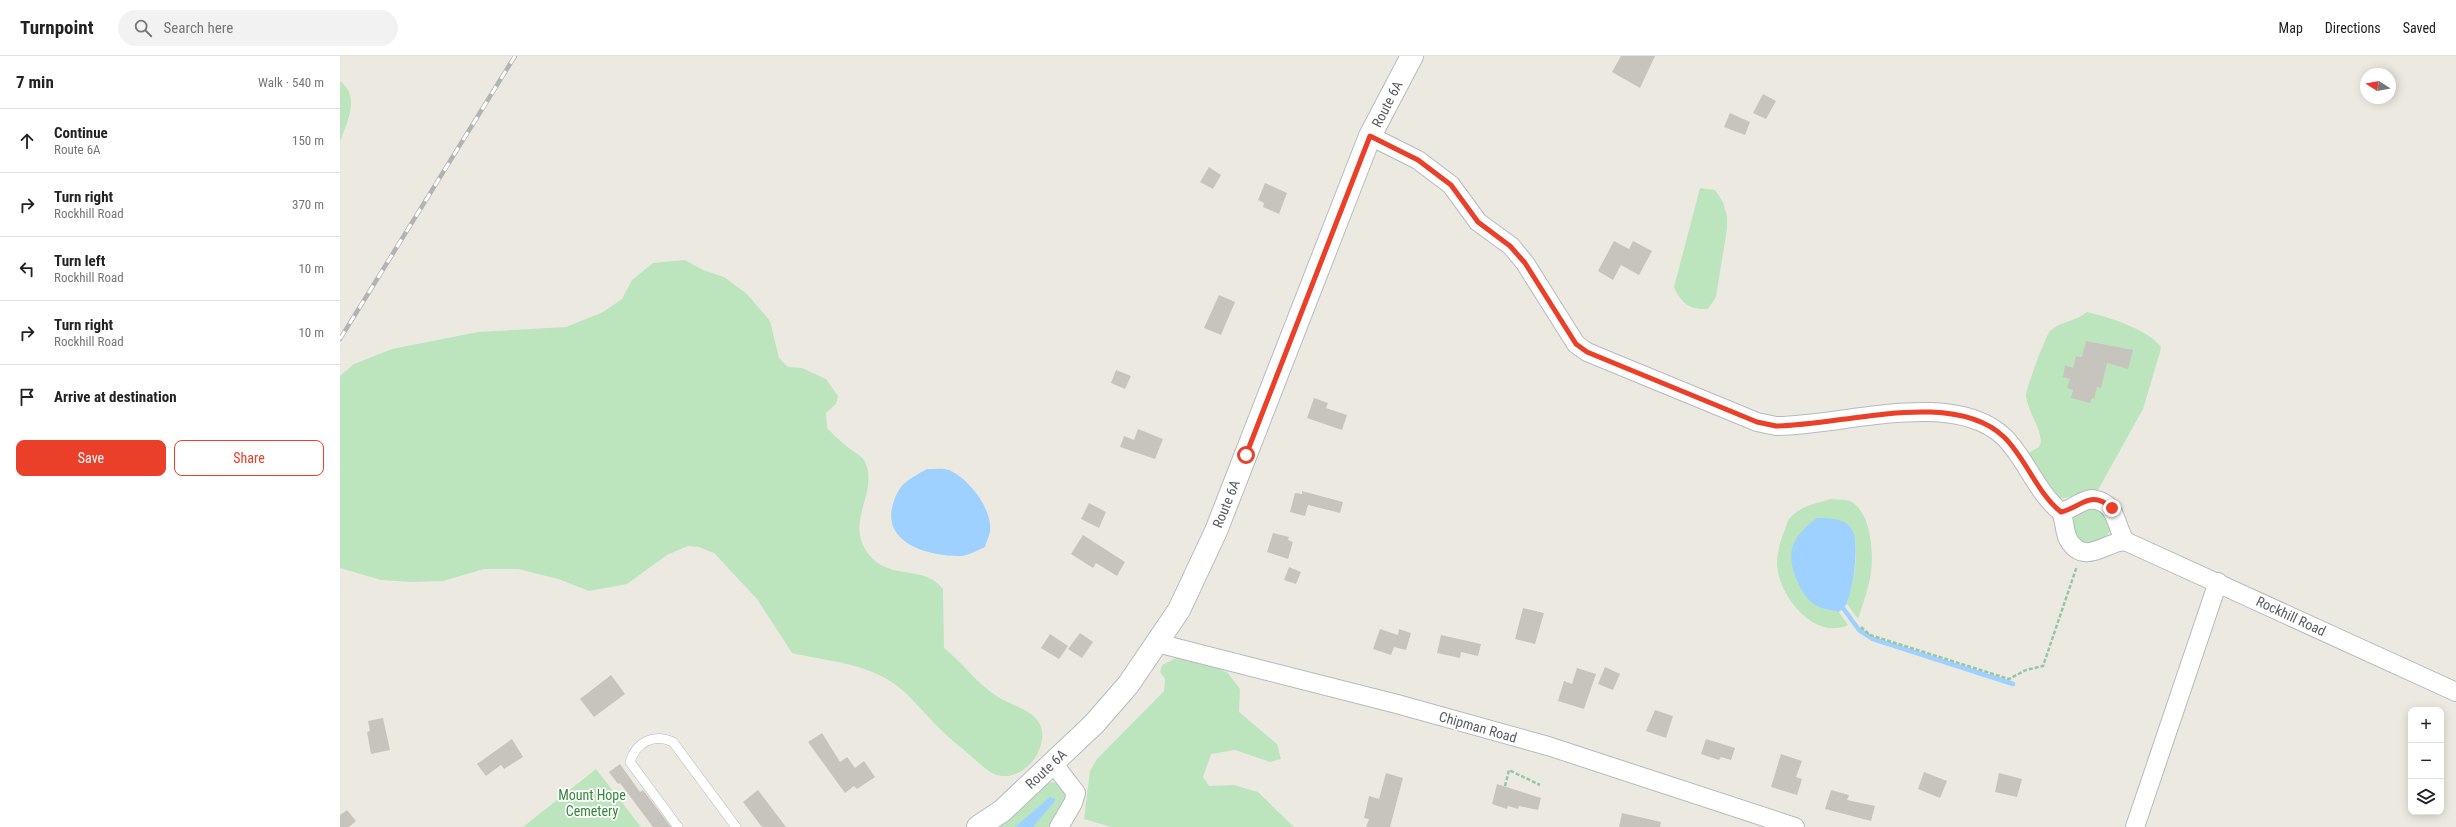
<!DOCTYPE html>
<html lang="en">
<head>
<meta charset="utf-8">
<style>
	:root { --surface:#fff; --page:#f2f2f2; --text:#222; --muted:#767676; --line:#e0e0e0; --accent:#ea3f29 }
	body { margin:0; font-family:"Roboto Condensed",sans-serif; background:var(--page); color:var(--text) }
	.controls { position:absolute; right:12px; bottom:12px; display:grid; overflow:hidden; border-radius:8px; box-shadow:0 2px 10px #0003 }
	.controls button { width:36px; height:36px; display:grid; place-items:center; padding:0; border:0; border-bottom:1px solid var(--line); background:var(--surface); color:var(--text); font:20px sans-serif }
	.compass { position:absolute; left:2020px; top:12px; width:36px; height:36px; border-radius:50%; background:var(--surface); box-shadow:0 2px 10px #0003; rotate:281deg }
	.stop { position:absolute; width:12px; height:12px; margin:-9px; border:3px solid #ea3f29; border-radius:50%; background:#fff }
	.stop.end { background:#ea3f29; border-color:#fff; box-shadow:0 1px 4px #0008 }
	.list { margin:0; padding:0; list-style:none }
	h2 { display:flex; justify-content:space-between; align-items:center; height:52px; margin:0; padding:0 16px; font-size:17px }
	h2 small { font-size:13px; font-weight:400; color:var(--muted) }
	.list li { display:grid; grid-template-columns:26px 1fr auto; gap:12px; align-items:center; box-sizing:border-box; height:64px; padding:0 16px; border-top:1px solid var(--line) }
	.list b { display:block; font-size:15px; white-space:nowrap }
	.list p { margin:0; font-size:13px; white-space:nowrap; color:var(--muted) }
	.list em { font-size:13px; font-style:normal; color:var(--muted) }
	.actions { display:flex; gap:8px; padding:12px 16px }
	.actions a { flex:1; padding:9px 0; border:1px solid var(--accent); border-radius:8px; text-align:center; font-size:14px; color:var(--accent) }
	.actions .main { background:var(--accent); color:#fff }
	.icon { flex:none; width:22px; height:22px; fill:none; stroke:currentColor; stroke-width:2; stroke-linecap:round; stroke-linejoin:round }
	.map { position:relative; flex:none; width:2116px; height:771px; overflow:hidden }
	header { display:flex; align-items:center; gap:24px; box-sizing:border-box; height:56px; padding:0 20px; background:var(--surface); border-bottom:1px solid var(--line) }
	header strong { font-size:19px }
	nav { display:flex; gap:22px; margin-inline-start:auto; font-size:14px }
	.search { width:280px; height:36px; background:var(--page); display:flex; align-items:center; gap:10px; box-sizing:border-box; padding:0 14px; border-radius:22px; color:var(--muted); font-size:15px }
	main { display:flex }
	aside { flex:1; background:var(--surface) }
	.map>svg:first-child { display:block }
	.green { fill:#bce5be }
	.water { fill:#9ed1ff }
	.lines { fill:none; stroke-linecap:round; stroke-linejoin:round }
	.stream { stroke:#9ed1ff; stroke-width:4.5 }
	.building { fill:#c7c4be }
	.lane-casing { stroke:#b6b9be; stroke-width:10 }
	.street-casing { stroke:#b6b9be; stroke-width:20 }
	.secondary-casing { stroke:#b6bac0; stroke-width:24 }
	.path { stroke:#95c6a5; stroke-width:2.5; stroke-dasharray:4 2; stroke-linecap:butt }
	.lane { stroke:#fff; stroke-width:9 }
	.street { stroke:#fff; stroke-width:18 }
	.secondary { stroke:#fff; stroke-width:22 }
	.rail-casing { stroke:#b2b3b3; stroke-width:4.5 }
	.rail { stroke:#fff; stroke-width:3; stroke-dasharray:9; stroke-linecap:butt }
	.route { stroke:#ea3f29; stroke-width:5 }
	.labels { text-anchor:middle; stroke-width:3.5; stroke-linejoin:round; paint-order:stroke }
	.street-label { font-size:14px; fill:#595d62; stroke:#fff }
	.park-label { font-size:14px; fill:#34863b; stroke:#fff }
</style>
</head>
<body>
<header>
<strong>Turnpoint</strong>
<div class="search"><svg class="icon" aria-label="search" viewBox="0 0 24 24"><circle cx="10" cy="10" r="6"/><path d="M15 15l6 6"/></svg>Search here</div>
<nav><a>Map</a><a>Directions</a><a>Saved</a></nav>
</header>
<main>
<aside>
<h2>7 min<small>Walk · 540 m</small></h2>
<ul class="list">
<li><svg class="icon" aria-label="ahead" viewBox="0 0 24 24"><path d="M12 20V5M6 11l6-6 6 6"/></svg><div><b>Continue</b><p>Route 6A</p></div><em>150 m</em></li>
<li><svg class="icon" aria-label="right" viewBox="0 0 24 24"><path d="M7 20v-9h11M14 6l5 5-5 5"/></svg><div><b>Turn right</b><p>Rockhill Road</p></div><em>370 m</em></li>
<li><svg class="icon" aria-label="left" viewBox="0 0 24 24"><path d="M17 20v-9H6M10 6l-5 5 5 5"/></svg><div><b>Turn left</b><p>Rockhill Road</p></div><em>10 m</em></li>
<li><svg class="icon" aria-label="right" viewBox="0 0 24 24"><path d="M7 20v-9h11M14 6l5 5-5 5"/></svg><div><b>Turn right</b><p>Rockhill Road</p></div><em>10 m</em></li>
<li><svg class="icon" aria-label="arrive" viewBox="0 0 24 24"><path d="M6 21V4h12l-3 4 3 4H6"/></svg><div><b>Arrive at destination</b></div></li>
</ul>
<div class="actions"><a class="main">Save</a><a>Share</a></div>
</aside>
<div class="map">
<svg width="2116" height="771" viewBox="0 0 2116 771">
	<rect width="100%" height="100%" fill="#eceae0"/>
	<g class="green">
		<path d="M0,25C21,41 7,66 0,86Z"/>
		<path d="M1360,132L1375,134L1383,146L1387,160V173L1376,241L1368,253C1349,254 1341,247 1334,231Z"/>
		<path d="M345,204L363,214L384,221L407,238L430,265L439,302L448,311L462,312L486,323L498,340L496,348L486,357L487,372C493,378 499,384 505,389C510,394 520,398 524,404C540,433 507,463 525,493C547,528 582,506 603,533L604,592C624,608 637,628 658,641C672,650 699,655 702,675C705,700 679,728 654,718C647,715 639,707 633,702C622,692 611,684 601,674C585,659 571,639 553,627C524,607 486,605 452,597L417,543L374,497L359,491L348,490L327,499L287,528L249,535L218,523L178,513H144L103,525L72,526L41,524L0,512V320L14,308L52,293L138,276L226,271L263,256L282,243L292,224L313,207Z"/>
		<path d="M1747,256C1768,261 1808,273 1821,291L1820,296L1803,353L1758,434C1744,432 1732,443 1717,443L1686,398L1699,391L1701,386C1700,370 1688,356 1686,340C1685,335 1706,279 1710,275C1721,265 1737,265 1747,256Z"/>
		<path d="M1491,443C1497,444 1505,443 1510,445C1533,456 1535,505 1529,527C1526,539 1522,551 1518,563L1507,548C1512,525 1523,492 1510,471L1476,550L1499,556L1508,569C1474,585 1438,539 1437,508C1437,498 1440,485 1444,476C1446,471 1447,465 1450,462C1460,450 1477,447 1491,443Z"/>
		<circle cx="1751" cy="470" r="19"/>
		<path d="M840,600L856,602L888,617L900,633L899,656L937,688L941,703L930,706L895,694L871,698L863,721L869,730L894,729L918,736L954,771H771L744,763L750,715L757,703L824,635L825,623L820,616L822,609Z"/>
		<path d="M256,713L301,771H183Z"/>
		<path d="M714,726L727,736L726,744L708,771H652L707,727Z"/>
	</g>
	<g class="water">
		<path d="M587,413C594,413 603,412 609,414C629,423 653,453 650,476C649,481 646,486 645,491C638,494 629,499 622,500C594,501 544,490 552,452C554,443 558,432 566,426C572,421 580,417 587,413Z"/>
		<path d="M1477,462C1488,462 1504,462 1511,472C1521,485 1513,531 1507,547C1506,550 1502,553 1499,556C1492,554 1481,553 1475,549C1461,540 1448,510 1452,493C1455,480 1466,470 1477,462Z"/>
		<path d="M710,741L715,743V745L693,771H675Z"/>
	</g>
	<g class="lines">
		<path class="stream" d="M1503,552L1519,574L1533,583L1673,628"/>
	</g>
	<g class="building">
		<path d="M1281,0H1315L1300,32L1272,16Z"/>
		<path d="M1423,38L1436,45L1426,63L1413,57Z"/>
		<path d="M1390,57L1410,66L1405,79L1384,71Z"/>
		<path d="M869,111L881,119L873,133L860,126Z"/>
		<path d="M925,127L947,137L939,158L923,151L924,147L918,144Z"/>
		<path d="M1274,185L1289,193L1293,185L1312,195L1299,219L1281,209L1273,224L1258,215Z"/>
		<path d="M879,239L895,246L881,279L864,272Z"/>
		<path d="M1746,285L1793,294L1788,313L1767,307L1761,332L1757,331L1754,343L1752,342L1750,347L1731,342L1733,334L1727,332L1730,323L1723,321L1725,309L1733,312L1736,300L1742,301Z"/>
		<path d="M776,314L791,320L785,333L771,327Z"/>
		<path d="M974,342L988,347L986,352L1007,359L1002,374L967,362Z"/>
		<path d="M798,373L823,383L815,403L780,391L784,380L794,384Z"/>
		<path d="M962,435L1003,446L1000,457L968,449L965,460L950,456L955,437L962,438Z"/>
		<path d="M749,447L766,456L759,472L741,463Z"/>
		<path d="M933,477L949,481L948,484L953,486L948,503L927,496Z"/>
		<path d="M743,479L785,506L777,520L756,507L753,512L731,498Z"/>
		<path d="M949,511L961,516L956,528L944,524Z"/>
		<path d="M1183,552L1204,557L1195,588L1175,583Z"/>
		<path d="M1040,573L1058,579L1059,573L1071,577L1066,594L1054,591L1051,599L1033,593Z"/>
		<path d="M740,577L753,586L742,602L728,593Z"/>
		<path d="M710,578L728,590L719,603L701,592Z"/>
		<path d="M1101,579L1141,588L1138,600L1121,596L1120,602L1097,597Z"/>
		<path d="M1265,611L1280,618L1273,634L1258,628Z"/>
		<path d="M1237,612L1256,618L1244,653L1218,645L1224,625L1232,628Z"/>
		<path d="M271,619L285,638L254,661L240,643Z"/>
		<path d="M1315,654L1333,660L1326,682L1306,675Z"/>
		<path d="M43,662L50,694L31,698L27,676L30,675L28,665Z"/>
		<path d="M482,677L500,706L507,701L515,712L524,705L535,721L517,733L514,730L505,737L468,686Z"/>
		<path d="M172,683L183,701L164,713L161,709L146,720L137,708Z"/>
		<path d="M1366,683L1395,692L1391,704L1381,701L1379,704L1361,698Z"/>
		<path d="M1441,698L1462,705L1456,721L1462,723L1457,739L1431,731Z"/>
		<path d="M280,708L300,736L303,734L331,771H313L280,727L278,728L269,716Z"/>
		<path d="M1584,716L1607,725L1600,742L1578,733Z"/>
		<path d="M1046,717L1063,722L1050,771H1026L1029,763L1024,762L1029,740L1039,743Z"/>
		<path d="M1659,717L1682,723L1677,741L1655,736Z"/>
		<path d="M1157,728L1201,742L1198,754L1179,750L1178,753L1168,750L1167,753L1152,748Z"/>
		<path d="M418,734L446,771H422L403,746Z"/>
		<path d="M1491,734L1509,739L1507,744L1535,750L1531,765L1485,753Z"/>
		<path d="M7,754L16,765L9,771H0V759Z"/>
		<path d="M1282,757L1321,766L1320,771H1279Z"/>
	</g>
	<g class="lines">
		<g class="lane-casing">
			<path id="lane" d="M338,771L290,706C296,686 314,677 333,686L396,771"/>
		</g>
		<g class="street-casing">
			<g id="street">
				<path d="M1030,80L1078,104L1111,129L1138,166L1171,190L1185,207L1236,288L1247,296L1417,366L1436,370C1502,370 1612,332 1664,381C1685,401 1697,437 1721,456"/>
				<path d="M1752,443C1778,447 1774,467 1785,485C1765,486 1744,511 1728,483C1724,474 1725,465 1721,456C1733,453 1739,445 1752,443Z"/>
				<path d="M1785,485L2116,636"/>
				<path d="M817,587L1057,648L1208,690L1455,771"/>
				<path d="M713,707L736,737L733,747L719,771"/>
				<path d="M1795,771L1878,526"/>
			</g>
		</g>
		<g class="secondary-casing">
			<path id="secondary" d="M638,771L662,755L754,668L788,629L839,554L876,475L1030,80L1072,0"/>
		</g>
		<g class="path">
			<path d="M1521,571L1530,579L1669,623L1686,614L1703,610L1737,510"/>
			<path d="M1165,730L1169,714L1200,729"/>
		</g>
		<use href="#lane" class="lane"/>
		<use href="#street" class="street"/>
		<use href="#secondary" class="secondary"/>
		<g class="rail-casing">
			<path id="rail" d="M0,283L175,0"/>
		</g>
		<use href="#rail" class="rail"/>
	</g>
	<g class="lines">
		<path class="route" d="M906,399L1030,80L1078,104L1111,129L1138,166L1170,190L1185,207L1236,288L1247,296L1417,366L1436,370C1501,370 1612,332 1664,381C1685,401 1697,437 1721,456C1742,451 1750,433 1772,452"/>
	</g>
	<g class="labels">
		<g class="street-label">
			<text transform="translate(1047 48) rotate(-63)" y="5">Route 6A</text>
			<text transform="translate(886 448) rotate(-68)" y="5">Route 6A</text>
			<text transform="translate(1951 560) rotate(25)" y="5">Rockhill Road</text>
			<text transform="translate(1138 671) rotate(16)" y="5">Chipman Road</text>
			<text transform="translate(706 713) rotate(-43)" y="5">Route 6A</text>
		</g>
		<g class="park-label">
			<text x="252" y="744">Mount Hope<tspan x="252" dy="16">Cemetery</tspan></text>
		</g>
	</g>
</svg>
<div class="controls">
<button>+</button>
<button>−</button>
<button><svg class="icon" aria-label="layers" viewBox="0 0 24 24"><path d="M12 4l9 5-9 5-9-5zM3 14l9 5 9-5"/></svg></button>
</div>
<svg class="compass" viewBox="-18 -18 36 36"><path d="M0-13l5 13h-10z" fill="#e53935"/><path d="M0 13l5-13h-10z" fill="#767676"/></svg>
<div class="stop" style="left:906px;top:399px"></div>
<div class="stop end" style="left:1772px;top:452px"></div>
</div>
</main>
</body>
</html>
